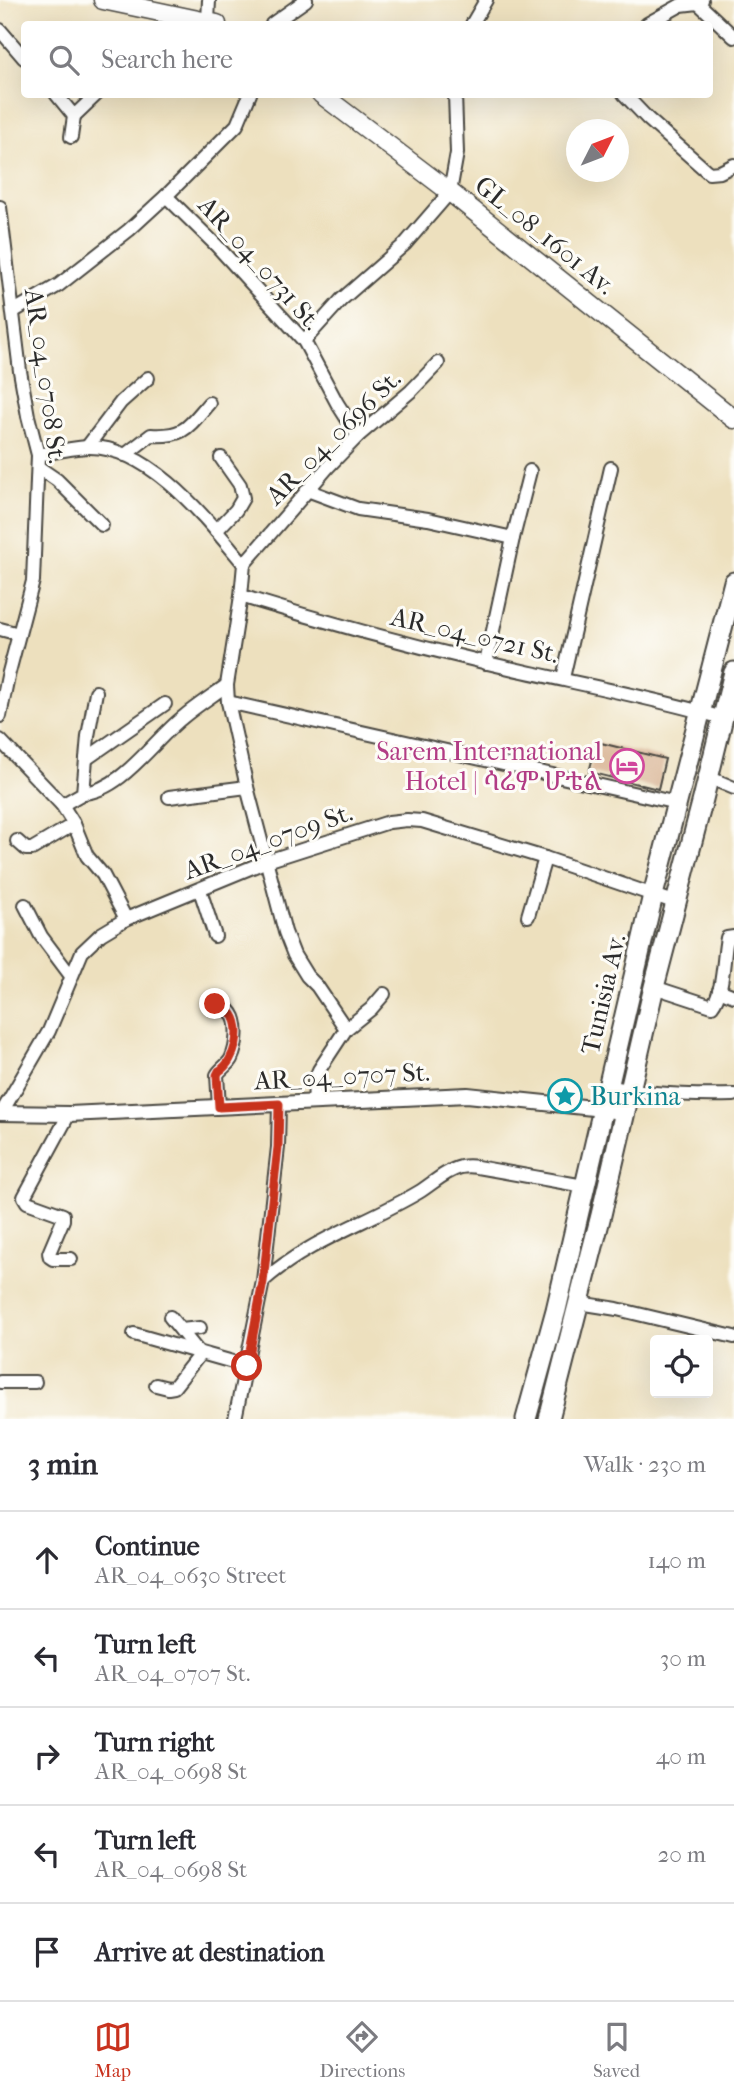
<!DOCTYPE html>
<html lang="en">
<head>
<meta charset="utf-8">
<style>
	:root { --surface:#fff; --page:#f2f2f3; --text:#2b2b33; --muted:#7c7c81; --line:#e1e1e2; --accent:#c8321e }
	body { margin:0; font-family:"IM FELL French Canon","Noto Serif Ethiopic",serif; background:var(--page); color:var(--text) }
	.controls { position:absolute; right:21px; bottom:21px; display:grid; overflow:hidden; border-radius:7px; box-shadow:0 7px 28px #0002 }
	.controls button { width:63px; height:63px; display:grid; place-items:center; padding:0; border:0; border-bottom:2px solid var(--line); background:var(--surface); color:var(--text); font:35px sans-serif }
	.compass { position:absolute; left:566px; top:119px; width:63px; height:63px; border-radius:50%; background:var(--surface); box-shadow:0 7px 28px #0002; rotate:48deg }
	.stop { position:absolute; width:21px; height:21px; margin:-16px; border:5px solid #c8321e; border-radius:50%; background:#fff }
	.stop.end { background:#c8321e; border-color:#fff; box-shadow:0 2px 7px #0008 }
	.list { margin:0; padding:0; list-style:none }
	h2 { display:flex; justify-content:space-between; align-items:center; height:91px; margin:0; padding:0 28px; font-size:30px }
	h2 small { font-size:23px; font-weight:400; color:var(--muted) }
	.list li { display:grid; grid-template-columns:46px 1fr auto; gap:21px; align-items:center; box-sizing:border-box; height:98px; padding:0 28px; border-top:2px solid var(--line) }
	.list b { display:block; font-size:26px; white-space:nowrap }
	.list p { margin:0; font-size:23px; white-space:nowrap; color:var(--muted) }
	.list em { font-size:23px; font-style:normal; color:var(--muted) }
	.icon { flex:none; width:38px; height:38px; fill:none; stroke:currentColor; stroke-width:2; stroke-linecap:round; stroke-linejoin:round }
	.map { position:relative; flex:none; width:734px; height:1419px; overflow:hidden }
	.search { position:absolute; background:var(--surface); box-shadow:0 7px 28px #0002; left:21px; right:21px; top:21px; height:77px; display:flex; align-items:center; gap:18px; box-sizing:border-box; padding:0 24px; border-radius:7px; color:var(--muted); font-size:26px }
	.sheet { height:581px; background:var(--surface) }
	nav { display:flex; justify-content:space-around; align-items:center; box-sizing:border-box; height:98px; border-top:2px solid var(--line); background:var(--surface); font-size:19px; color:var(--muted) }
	nav a { display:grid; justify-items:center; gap:4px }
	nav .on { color:var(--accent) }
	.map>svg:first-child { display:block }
	.building { fill:#d3a985 }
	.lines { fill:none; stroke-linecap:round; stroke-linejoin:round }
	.minor-casing { stroke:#484641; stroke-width:16 }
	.tertiary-casing { stroke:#484641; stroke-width:18 }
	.secondary-casing { stroke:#484641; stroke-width:21 }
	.primary-casing { stroke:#484641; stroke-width:23 }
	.minor { stroke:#fff; stroke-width:12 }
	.tertiary { stroke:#fff; stroke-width:14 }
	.secondary { stroke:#fff; stroke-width:18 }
	.primary { stroke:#fff; stroke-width:19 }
	.route { stroke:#c8321e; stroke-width:9 }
	.labels { text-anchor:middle; stroke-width:6; stroke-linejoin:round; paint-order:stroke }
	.street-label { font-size:26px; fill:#2b2b2b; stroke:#fdfcf7 }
	.hotel-label { font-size:26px; fill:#b23c85; stroke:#fdfcf7; text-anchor:end }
	.culture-label { font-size:26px; fill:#0d838f; stroke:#fdfcf7; text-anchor:start }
</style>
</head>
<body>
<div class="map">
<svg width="734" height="1419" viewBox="0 0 734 1419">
	<rect width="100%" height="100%" fill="#fdfcf7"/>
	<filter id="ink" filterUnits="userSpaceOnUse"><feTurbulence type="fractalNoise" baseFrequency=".0143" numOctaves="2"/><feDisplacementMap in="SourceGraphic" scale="14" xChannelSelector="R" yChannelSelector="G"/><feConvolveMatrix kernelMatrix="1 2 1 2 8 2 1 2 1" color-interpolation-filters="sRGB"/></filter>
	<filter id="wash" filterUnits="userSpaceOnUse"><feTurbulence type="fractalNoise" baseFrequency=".00686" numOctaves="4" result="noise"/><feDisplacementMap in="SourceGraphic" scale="28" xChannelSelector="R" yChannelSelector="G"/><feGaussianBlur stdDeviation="1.57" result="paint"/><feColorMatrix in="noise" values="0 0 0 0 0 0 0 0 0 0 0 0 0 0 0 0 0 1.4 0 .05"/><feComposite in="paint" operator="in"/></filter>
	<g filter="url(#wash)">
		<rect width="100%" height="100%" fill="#ede0be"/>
		<g id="blocks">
			<path class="building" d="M597,742L665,759L658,789L589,772Z"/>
		</g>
	</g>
	<g filter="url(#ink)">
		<use href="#blocks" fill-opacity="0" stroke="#484641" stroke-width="2"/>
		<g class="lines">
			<g class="minor-casing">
				<g id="minor">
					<path d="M698,3L734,37"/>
					<path d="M208,21L209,0"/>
					<path d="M272,24L306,0"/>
					<path d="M472,24L486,0"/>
					<path d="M647,24L681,5L698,3L702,0"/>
					<path d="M0,30L24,58"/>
					<path d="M56,94L74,116L97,94"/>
					<path d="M624,94L648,119L709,173L720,172L734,165"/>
					<path d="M71,137L74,116"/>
					<path d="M166,196L216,245L304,341L337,403L358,436"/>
					<path d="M0,207L20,371L28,416L38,455L33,581L8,676L0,716"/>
					<path d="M14,311L59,285L129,230L166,196L237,125L250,94"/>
					<path d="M304,341L341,300L405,244L450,192L457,153L455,94"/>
					<path d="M87,447L121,402L148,378"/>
					<path d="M38,455C54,452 71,448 87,447C150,445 207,520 244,564"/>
					<path d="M125,455L151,435C185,437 188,427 209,403"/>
					<path d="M38,467L57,480L102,525"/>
					<path d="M307,490L358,509L428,519L513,538"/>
					<path d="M216,531L236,510L243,498L240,485L221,458"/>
					<path d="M241,596C321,621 402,643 483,662C563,681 644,695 723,718"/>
					<path d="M0,629L19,634"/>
					<path d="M486,663L513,538L530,471"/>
					<path d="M563,678L611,468"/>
					<path d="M228,702L677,803"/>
					<path d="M0,740L62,805L74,824L87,856L103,875L126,919"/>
					<path d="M86,759L165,704"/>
					<path d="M708,777L734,788"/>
					<path d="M83,793C121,791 154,740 182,718C196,706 212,696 227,685"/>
					<path d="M169,797L247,787"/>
					<path d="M62,805L83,793L88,736L96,692"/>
					<path d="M17,841L26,849H32L74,824"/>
					<path d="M200,890L215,936"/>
					<path d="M25,905L41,936L71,976"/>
					<path d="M528,916L545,858"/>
					<path d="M654,987L712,1006C724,992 723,957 727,938L734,937"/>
					<path d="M719,990L734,996"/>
					<path d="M209,1002C216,1004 224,1006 230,1011C240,1021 237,1047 231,1059C227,1066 220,1069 217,1075L219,1107"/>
					<path d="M346,1029L317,986L307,976L294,955L285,932L247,787L228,702L227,685L241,596L244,564L328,467L358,436L411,391L438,363"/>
					<path d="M608,1086C649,1095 692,1096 734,1095"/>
					<path d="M315,1101L314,1082L319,1070L346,1029L371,1009L384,994"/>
					<path d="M2,1112L49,1031L82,952L101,934L126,919L267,861L389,822L407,820L422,821L545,858L677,903"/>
					<path d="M69,1114L24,1197L27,1202L63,1215V1220L49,1253L50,1257L53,1259H71"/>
					<path d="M263,1281C309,1240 367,1223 419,1192C432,1184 445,1171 461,1167C466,1166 472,1166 477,1167L584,1186"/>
					<path d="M579,1303L617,1309L734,1337"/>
					<path d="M181,1330L200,1328"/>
					<path d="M134,1334L247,1366"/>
					<path d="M0,1382H35"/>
					<path d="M156,1385L168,1388L174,1387L200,1354L170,1317"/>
					<path d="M235,1419L263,1281L278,1147L279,1104"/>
				</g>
			</g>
			<g class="tertiary-casing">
				<path id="tertiary" d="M0,1113L69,1114L467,1095L603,1109L625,1113"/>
			</g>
			<g class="secondary-casing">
				<g id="secondary">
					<path d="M103,0L217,24"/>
					<path d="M321,94L450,192L734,419"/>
				</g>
			</g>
			<g class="primary-casing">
				<g id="primary">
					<path d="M526,1419L556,1310L653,895L734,582"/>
					<path d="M549,1419L601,1215L654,987L703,799L734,672"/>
				</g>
			</g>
			<use href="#minor" class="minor"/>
			<use href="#tertiary" class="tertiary"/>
			<use href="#secondary" class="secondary"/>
			<use href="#primary" class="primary"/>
		</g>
	</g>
	<g class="lines" filter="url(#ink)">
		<path class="route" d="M215,1004C221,1006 226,1008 230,1012C244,1026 235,1062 219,1071L217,1075L219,1107L279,1104L278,1147L263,1282L247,1366"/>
	</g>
	<defs>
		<g id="hotel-ring" transform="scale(1.75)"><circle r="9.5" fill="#fdfcf7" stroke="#d1479c" stroke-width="1.5"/><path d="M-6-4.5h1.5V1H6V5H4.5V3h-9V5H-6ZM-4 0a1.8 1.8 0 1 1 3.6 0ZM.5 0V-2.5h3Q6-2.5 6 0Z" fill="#d1479c"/></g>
		<g id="sight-ring" transform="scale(1.75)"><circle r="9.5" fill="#fdfcf7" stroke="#0f9aa8" stroke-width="1.5"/><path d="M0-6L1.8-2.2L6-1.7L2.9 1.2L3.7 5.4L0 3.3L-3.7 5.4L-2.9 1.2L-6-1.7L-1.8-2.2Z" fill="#0f9aa8"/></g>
	</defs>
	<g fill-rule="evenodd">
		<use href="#hotel-ring" x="627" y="766"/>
		<use href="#sight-ring" x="565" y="1096"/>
	</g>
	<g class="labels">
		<g class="street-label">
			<text transform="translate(545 235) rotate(39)" y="9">GL_08_1601 Av.</text>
			<text transform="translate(260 263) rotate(48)" y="9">AR_04_0731 St.</text>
			<text transform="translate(46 376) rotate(82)" y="9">AR_04_0708 St.</text>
			<text transform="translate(333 437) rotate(-45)" y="9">AR_04_0696 St.</text>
			<text transform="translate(475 635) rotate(13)" y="9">AR_04_0721 St.</text>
			<text transform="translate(268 841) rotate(-20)" y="9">AR_04_0709 St.</text>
			<text transform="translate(603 994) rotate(-77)" y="9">Tunisia Av.</text>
			<text transform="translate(342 1076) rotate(-3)" y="9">AR_04_0707 St.</text>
		</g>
		<g class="hotel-label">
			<text x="602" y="760">Sarem International<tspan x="602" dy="30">Hotel | ሳሬም ሆቴል</tspan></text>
		</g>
		<g class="culture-label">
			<text x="590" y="1105">Burkina</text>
		</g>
	</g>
</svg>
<div class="controls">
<button><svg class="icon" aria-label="locate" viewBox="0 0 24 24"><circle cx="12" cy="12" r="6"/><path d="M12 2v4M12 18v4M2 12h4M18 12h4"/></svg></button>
</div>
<svg class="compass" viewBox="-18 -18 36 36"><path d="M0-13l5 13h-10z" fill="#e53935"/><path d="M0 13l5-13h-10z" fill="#7c7c81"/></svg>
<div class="stop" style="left:247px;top:1366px"></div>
<div class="stop end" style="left:215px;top:1004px"></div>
<div class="search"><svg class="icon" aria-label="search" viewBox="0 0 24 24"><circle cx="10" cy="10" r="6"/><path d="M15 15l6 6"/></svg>Search here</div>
</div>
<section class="sheet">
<h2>3 min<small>Walk · 230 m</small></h2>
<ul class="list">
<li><svg class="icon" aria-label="ahead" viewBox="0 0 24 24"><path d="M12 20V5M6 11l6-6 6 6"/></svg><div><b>Continue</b><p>AR_04_0630 Street</p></div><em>140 m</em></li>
<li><svg class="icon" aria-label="left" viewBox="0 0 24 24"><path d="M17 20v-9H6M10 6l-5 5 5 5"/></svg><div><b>Turn left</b><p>AR_04_0707 St.</p></div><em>30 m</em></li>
<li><svg class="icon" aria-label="right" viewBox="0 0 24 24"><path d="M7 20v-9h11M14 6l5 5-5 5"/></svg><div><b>Turn right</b><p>AR_04_0698 St</p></div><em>40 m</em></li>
<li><svg class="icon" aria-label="left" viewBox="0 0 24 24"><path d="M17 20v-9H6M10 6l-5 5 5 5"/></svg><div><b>Turn left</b><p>AR_04_0698 St</p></div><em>20 m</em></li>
<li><svg class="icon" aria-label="arrive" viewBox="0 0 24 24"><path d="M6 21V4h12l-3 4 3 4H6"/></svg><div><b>Arrive at destination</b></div></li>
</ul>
</section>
<nav>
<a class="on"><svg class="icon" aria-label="map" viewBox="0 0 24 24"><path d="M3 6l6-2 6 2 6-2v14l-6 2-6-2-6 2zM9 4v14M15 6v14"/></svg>Map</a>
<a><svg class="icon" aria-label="directions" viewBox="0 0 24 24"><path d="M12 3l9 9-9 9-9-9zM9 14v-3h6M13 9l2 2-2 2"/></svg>Directions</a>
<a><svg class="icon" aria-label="saved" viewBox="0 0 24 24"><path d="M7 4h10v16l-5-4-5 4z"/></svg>Saved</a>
</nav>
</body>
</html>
